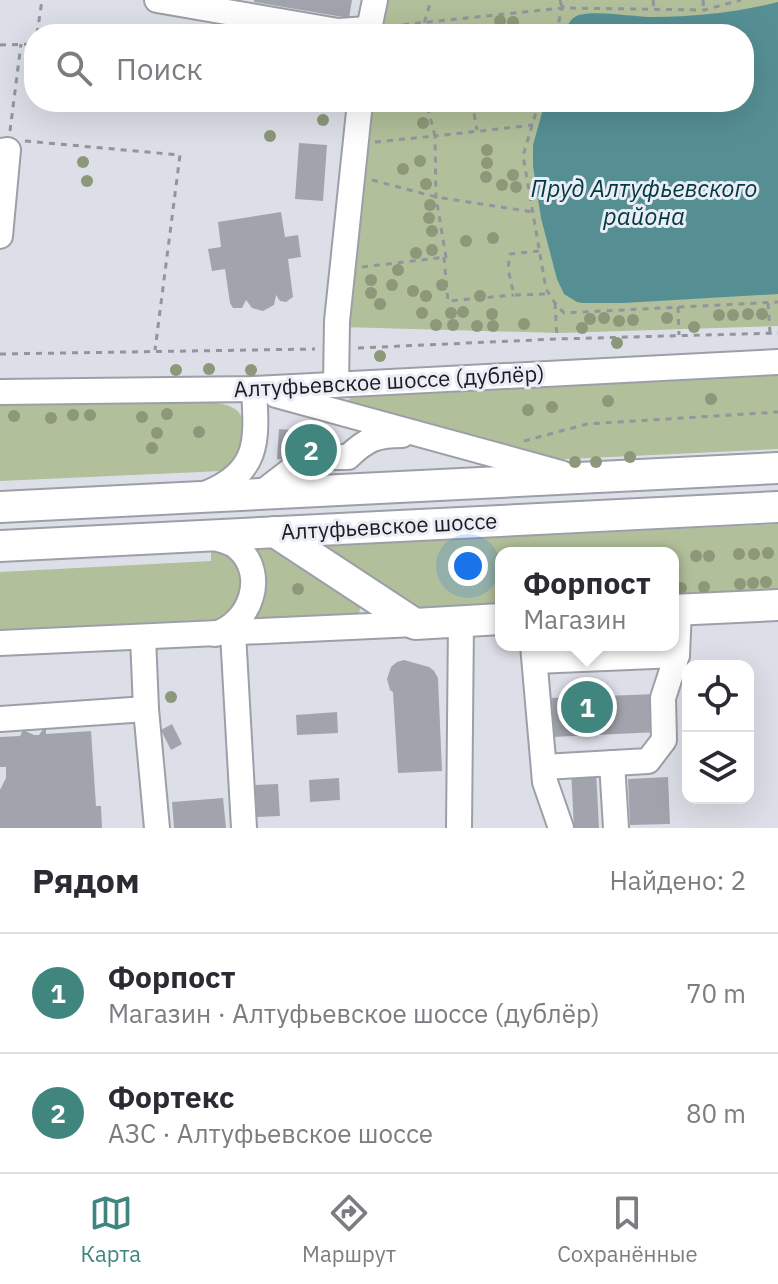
<!DOCTYPE html>
<html lang="ru">
<head>
<meta charset="utf-8">
<style>
	:root { --surface:#fff; --page:#f2f2f3; --text:#2b2b33; --muted:#7c7c81; --line:#e1e1e2; --accent:#40867f }
	body { margin:0; font-family:"IBM Plex Sans",sans-serif; background:var(--page); color:var(--text) }
	.controls { position:absolute; right:24px; bottom:24px; display:grid; overflow:hidden; border-radius:16px; box-shadow:0 8px 32px #0002 }
	.controls button { width:72px; height:72px; display:grid; place-items:center; padding:0; border:0; border-bottom:2px solid var(--line); background:var(--surface); color:var(--text); font:40px sans-serif }
	.you { position:absolute; left:468px; top:566px; width:28px; height:28px; margin:-20px; border:6px solid #fff; border-radius:50%; background:#1a73e8; box-shadow:0 0 0 12px #1a73e833 }
	.badge { display:grid; place-items:center; width:52px; height:52px; border-radius:50%; background:var(--accent); color:#fff; font-size:26px; font-weight:700 }
	.pin { position:absolute; translate:-50% -50%; border:4px solid #fff; box-shadow:0 2px 8px #0006 }
	.popup { position:absolute; left:495px; top:547px; width:184px; height:104px; box-sizing:border-box; display:grid; place-content:center; border-radius:16px; background:var(--surface); filter:drop-shadow(0 2px 6px #0005); font-size:26px; white-space:nowrap; color:var(--muted) }
	.popup b { font-size:30px; color:var(--text) }
	.popup::after { content:''; position:absolute; left:50%; top:100%; margin-left:-16px; border:16px solid transparent; border-top-color:var(--surface) }
	.list { margin:0; padding:0; list-style:none }
	h2 { display:flex; justify-content:space-between; align-items:center; height:104px; margin:0; padding:0 32px; font-size:34px }
	h2 small { font-size:26px; font-weight:400; color:var(--muted) }
	.list li { display:grid; grid-template-columns:52px 1fr auto; gap:24px; align-items:center; box-sizing:border-box; height:120px; padding:0 32px; border-top:2px solid var(--line) }
	.list b { display:block; font-size:30px; white-space:nowrap }
	.list p { margin:0; font-size:26px; white-space:nowrap; color:var(--muted) }
	.list em { font-size:26px; font-style:normal; color:var(--muted) }
	.icon { flex:none; width:44px; height:44px; fill:none; stroke:currentColor; stroke-width:2; stroke-linecap:round; stroke-linejoin:round }
	.map { position:relative; flex:none; width:778px; height:828px; overflow:hidden }
	.search { position:absolute; background:var(--surface); box-shadow:0 8px 32px #0002; left:24px; right:24px; top:24px; height:88px; display:flex; align-items:center; gap:20px; box-sizing:border-box; padding:0 28px; border-radius:32px; color:var(--muted); font-size:30px }
	.sheet { height:344px; background:var(--surface) }
	nav { display:flex; justify-content:space-around; align-items:center; box-sizing:border-box; height:112px; border-top:2px solid var(--line); background:var(--surface); font-size:22px; color:var(--muted) }
	nav a { display:grid; justify-items:center; gap:4px }
	nav .on { color:var(--accent) }
	.map>svg:first-child { display:block }
	.green { fill:#b1bf9a }
	.water { fill:#558f94 }
	.building { fill:#a2a4ad }
	.lines { fill:none; stroke-linecap:round; stroke-linejoin:round }
	.minor-casing { stroke:#9d9fa8; stroke-width:28 }
	.major-casing { stroke:#9d9fa8; stroke-width:34 }
	.path { stroke:#93959c; stroke-width:3; stroke-dasharray:6 6; stroke-linecap:butt }
	.minor { stroke:#fff; stroke-width:24 }
	.major { stroke:#fff; stroke-width:30 }
	.tree { fill:#8c9879 }
	.labels { text-anchor:middle; stroke-width:6; stroke-linejoin:round; paint-order:stroke }
	.street-label { font-size:22px; fill:#1b1c20; stroke:#eaecf6 }
	.water-label { font-size:24px; font-style:italic; fill:#003a3e; stroke:#eaecf6 }
</style>
</head>
<body>
<div class="map">
<svg width="778" height="828" viewBox="0 0 778 828">
	<rect width="100%" height="100%" fill="#dddfe8"/>
	<g class="green">
		<path d="M385,0H778V326L559,333L342,327L369,102H744V34H376Z"/>
		<path d="M778,373V449L547,460L344,402L351,398L359,397Z"/>
		<path d="M210,402C242,406 243,413 247,442H241C237,454 233,464 222,471L0,481V404Z"/>
		<path d="M778,524V592L673,598V553H501V607L419,612L314,546Z"/>
		<path d="M261,548L277,549L361,602L359,614L250,619L249,549Z"/>
		<path d="M211,550H219L239,561L243,598L222,619L0,630V572L211,561Z"/>
	</g>
	<path class="water" d="M778,2V294L623,303H582L577,302L564,294L557,279L541,218L533,166V145L545,102H744V34H564C567,26 570,18 579,15C596,10 634,17 654,17C695,17 738,12 778,2Z"/>
	<g class="building">
		<path d="M254,0H352L349,18L254,2Z"/>
		<path d="M299,143L327,145L323,201L295,199Z"/>
		<path d="M281,212L285,237L298,235L301,257L288,259L293,297L286,302L280,301L276,295L274,305L263,311L252,308L246,300L242,308H233L230,303L225,269L212,271L208,249L221,247L218,222Z"/>
		<path d="M279,429L292,430L291,436L332,439L330,464L277,459Z"/>
		<path d="M404,660L429,667L434,671L438,678L442,771L398,773L393,692L390,690L387,679L391,667L397,662Z"/>
		<path d="M656,694L658,732L553,737L552,698Z"/>
		<path d="M337,712L338,733L297,735L296,715Z"/>
		<path d="M172,724L182,744L171,750L161,730Z"/>
		<path d="M44,728H46V734L91,731L96,806H101L102,828H0V790L6,778V767H0V737L20,736L23,730L34,735H39Z"/>
		<path d="M596,770L599,828H574L571,771Z"/>
		<path d="M668,777L670,824L630,825L628,779Z"/>
		<path d="M339,778L340,800L310,802L309,780Z"/>
		<path d="M278,784L280,816L257,817L255,785Z"/>
		<path d="M223,798L226,828H174L172,802Z"/>
	</g>
	<g class="lines">
		<g class="minor-casing">
			<g id="minor">
				<path d="M157,0L338,31L368,29"/>
				<path d="M368,34L375,0"/>
				<path d="M0,151L8,150L0,236"/>
				<path d="M336,385L337,321L360,102"/>
				<path d="M0,392L254,389L778,362"/>
				<path d="M276,395L561,473"/>
				<path d="M205,494C260,471 257,442 254,389"/>
				<path d="M260,494L308,457H348C367,439 376,435 402,435"/>
				<path d="M209,537C220,539 230,541 238,548C268,575 250,624 215,634"/>
				<path d="M233,633L244,828"/>
				<path d="M0,643L415,624"/>
				<path d="M533,645L545,782L561,828"/>
				<path d="M535,661L677,655"/>
				<path d="M146,709L157,828"/>
				<path d="M0,719L146,709L143,637"/>
				<path d="M612,763L616,828"/>
				<path d="M544,767L648,761L664,740L663,698L677,655L679,610"/>
				<path d="M459,828L461,621"/>
			</g>
		</g>
		<g class="major-casing">
			<g id="major">
				<path d="M0,507L778,468"/>
				<path d="M275,532L415,624L501,619"/>
				<path d="M0,546L778,507"/>
				<path d="M673,610L778,605"/>
			</g>
		</g>
		<g class="path">
			<path d="M560,0L562,8"/>
			<path d="M653,0L654,9"/>
			<path d="M703,0L704,10"/>
			<path d="M391,26L562,8L704,10L741,0"/>
			<path d="M37,34L42,0"/>
			<path d="M421,34L431,0"/>
			<path d="M556,34L562,8L567,0"/>
			<path d="M0,45L34,44"/>
			<path d="M472,102L477,130"/>
			<path d="M539,102L523,156L546,289L555,303L564,313L778,302"/>
			<path d="M10,131L21,44"/>
			<path d="M25,141L180,155L155,350"/>
			<path d="M375,142L435,136L426,102"/>
			<path d="M372,180L436,197L533,212"/>
			<path d="M539,251L510,254L508,269L514,295L549,294"/>
			<path d="M444,257L448,301L514,295"/>
			<path d="M362,267L446,257L436,197L435,136L533,125"/>
			<path d="M555,303L557,339"/>
			<path d="M768,303L770,333"/>
			<path d="M678,307L679,335"/>
			<path d="M358,348L557,339L778,333"/>
			<path d="M0,354L315,349"/>
			<path d="M524,441L587,424L778,412"/>
		</g>
		<use href="#minor" class="minor"/>
		<use href="#major" class="major"/>
	</g>
	<g class="tree">
		<circle cx="500" cy="21" r="6"/>
		<circle cx="513" cy="22" r="6"/>
		<circle cx="323" cy="120" r="6"/>
		<circle cx="423" cy="123" r="6"/>
		<circle cx="270" cy="136" r="6"/>
		<circle cx="487" cy="150" r="6"/>
		<circle cx="420" cy="161" r="6"/>
		<circle cx="83" cy="162" r="6"/>
		<circle cx="487" cy="163" r="6"/>
		<circle cx="403" cy="169" r="6"/>
		<circle cx="513" cy="175" r="6"/>
		<circle cx="486" cy="177" r="6"/>
		<circle cx="87" cy="181" r="6"/>
		<circle cx="426" cy="184" r="6"/>
		<circle cx="502" cy="185" r="6"/>
		<circle cx="516" cy="187" r="6"/>
		<circle cx="430" cy="205" r="6"/>
		<circle cx="429" cy="218" r="6"/>
		<circle cx="432" cy="231" r="6"/>
		<circle cx="493" cy="238" r="6"/>
		<circle cx="466" cy="241" r="6"/>
		<circle cx="432" cy="250" r="6"/>
		<circle cx="416" cy="253" r="6"/>
		<circle cx="398" cy="270" r="6"/>
		<circle cx="371" cy="280" r="6"/>
		<circle cx="392" cy="285" r="6"/>
		<circle cx="442" cy="285" r="6"/>
		<circle cx="413" cy="291" r="6"/>
		<circle cx="371" cy="293" r="6"/>
		<circle cx="426" cy="296" r="6"/>
		<circle cx="480" cy="296" r="6"/>
		<circle cx="380" cy="304" r="6"/>
		<circle cx="463" cy="312" r="6"/>
		<circle cx="422" cy="313" r="6"/>
		<circle cx="451" cy="313" r="6"/>
		<circle cx="492" cy="314" r="6"/>
		<circle cx="748" cy="314" r="6"/>
		<circle cx="762" cy="314" r="6"/>
		<circle cx="719" cy="315" r="6"/>
		<circle cx="733" cy="315" r="6"/>
		<circle cx="604" cy="318" r="6"/>
		<circle cx="667" cy="318" r="6"/>
		<circle cx="590" cy="319" r="6"/>
		<circle cx="633" cy="320" r="6"/>
		<circle cx="619" cy="321" r="6"/>
		<circle cx="524" cy="324" r="6"/>
		<circle cx="436" cy="325" r="6"/>
		<circle cx="453" cy="325" r="6"/>
		<circle cx="477" cy="326" r="6"/>
		<circle cx="493" cy="326" r="6"/>
		<circle cx="694" cy="327" r="6"/>
		<circle cx="582" cy="328" r="6"/>
		<circle cx="617" cy="343" r="6"/>
		<circle cx="380" cy="356" r="6"/>
		<circle cx="209" cy="369" r="6"/>
		<circle cx="176" cy="370" r="6"/>
		<circle cx="251" cy="370" r="6"/>
		<circle cx="711" cy="399" r="6"/>
		<circle cx="608" cy="401" r="6"/>
		<circle cx="552" cy="407" r="6"/>
		<circle cx="528" cy="410" r="6"/>
		<circle cx="167" cy="414" r="6"/>
		<circle cx="73" cy="415" r="6"/>
		<circle cx="90" cy="415" r="6"/>
		<circle cx="14" cy="416" r="6"/>
		<circle cx="142" cy="417" r="6"/>
		<circle cx="51" cy="418" r="6"/>
		<circle cx="199" cy="432" r="6"/>
		<circle cx="157" cy="433" r="6"/>
		<circle cx="152" cy="448" r="6"/>
		<circle cx="630" cy="457" r="6"/>
		<circle cx="575" cy="462" r="6"/>
		<circle cx="596" cy="462" r="6"/>
		<circle cx="768" cy="553" r="6"/>
		<circle cx="739" cy="554" r="6"/>
		<circle cx="754" cy="554" r="6"/>
		<circle cx="696" cy="556" r="6"/>
		<circle cx="709" cy="556" r="6"/>
		<circle cx="766" cy="582" r="6"/>
		<circle cx="753" cy="583" r="6"/>
		<circle cx="740" cy="584" r="6"/>
		<circle cx="704" cy="587" r="6"/>
		<circle cx="681" cy="588" r="6"/>
		<circle cx="298" cy="589" r="6"/>
		<circle cx="171" cy="697" r="6"/>
	</g>
	<g class="labels">
		<g class="street-label">
			<text transform="translate(389 381) rotate(-3)" y="8">Алтуфьевское шоссе (дублёр)</text>
			<text transform="translate(389 526) rotate(-3)" y="8">Алтуфьевское шоссе</text>
		</g>
		<g class="water-label">
			<text x="644" y="197">Пруд Алтуфьевского<tspan x="644" dy="28">района</tspan></text>
		</g>
	</g>
</svg>
<div class="controls">
<button><svg class="icon" aria-label="locate" viewBox="0 0 24 24"><circle cx="12" cy="12" r="6"/><path d="M12 2v4M12 18v4M2 12h4M18 12h4"/></svg></button>
<button><svg class="icon" aria-label="layers" viewBox="0 0 24 24"><path d="M12 4l9 5-9 5-9-5zM3 14l9 5 9-5"/></svg></button>
</div>
<div class="you"></div>
<div class="pin badge" style="left:587px;top:707px">1</div>
<div class="popup"><b>Форпост</b>Магазин</div>
<div class="pin badge" style="left:311px;top:450px">2</div>
<div class="search"><svg class="icon" aria-label="search" viewBox="0 0 24 24"><circle cx="10" cy="10" r="6"/><path d="M15 15l6 6"/></svg>Поиск</div>
</div>
<section class="sheet">
<h2>Рядом<small>Найдено: 2</small></h2>
<ul class="list">
<li><span class="badge">1</span><div><b>Форпост</b><p>Магазин · Алтуфьевское шоссе (дублёр)</p></div><em>70 m</em></li>
<li><span class="badge">2</span><div><b>Фортекс</b><p>АЗС · Алтуфьевское шоссе</p></div><em>80 m</em></li>
</ul>
</section>
<nav>
<a class="on"><svg class="icon" aria-label="map" viewBox="0 0 24 24"><path d="M3 6l6-2 6 2 6-2v14l-6 2-6-2-6 2zM9 4v14M15 6v14"/></svg>Карта</a>
<a><svg class="icon" aria-label="directions" viewBox="0 0 24 24"><path d="M12 3l9 9-9 9-9-9zM9 14v-3h6M13 9l2 2-2 2"/></svg>Маршрут</a>
<a><svg class="icon" aria-label="saved" viewBox="0 0 24 24"><path d="M7 4h10v16l-5-4-5 4z"/></svg>Сохранённые</a>
</nav>
</body>
</html>
